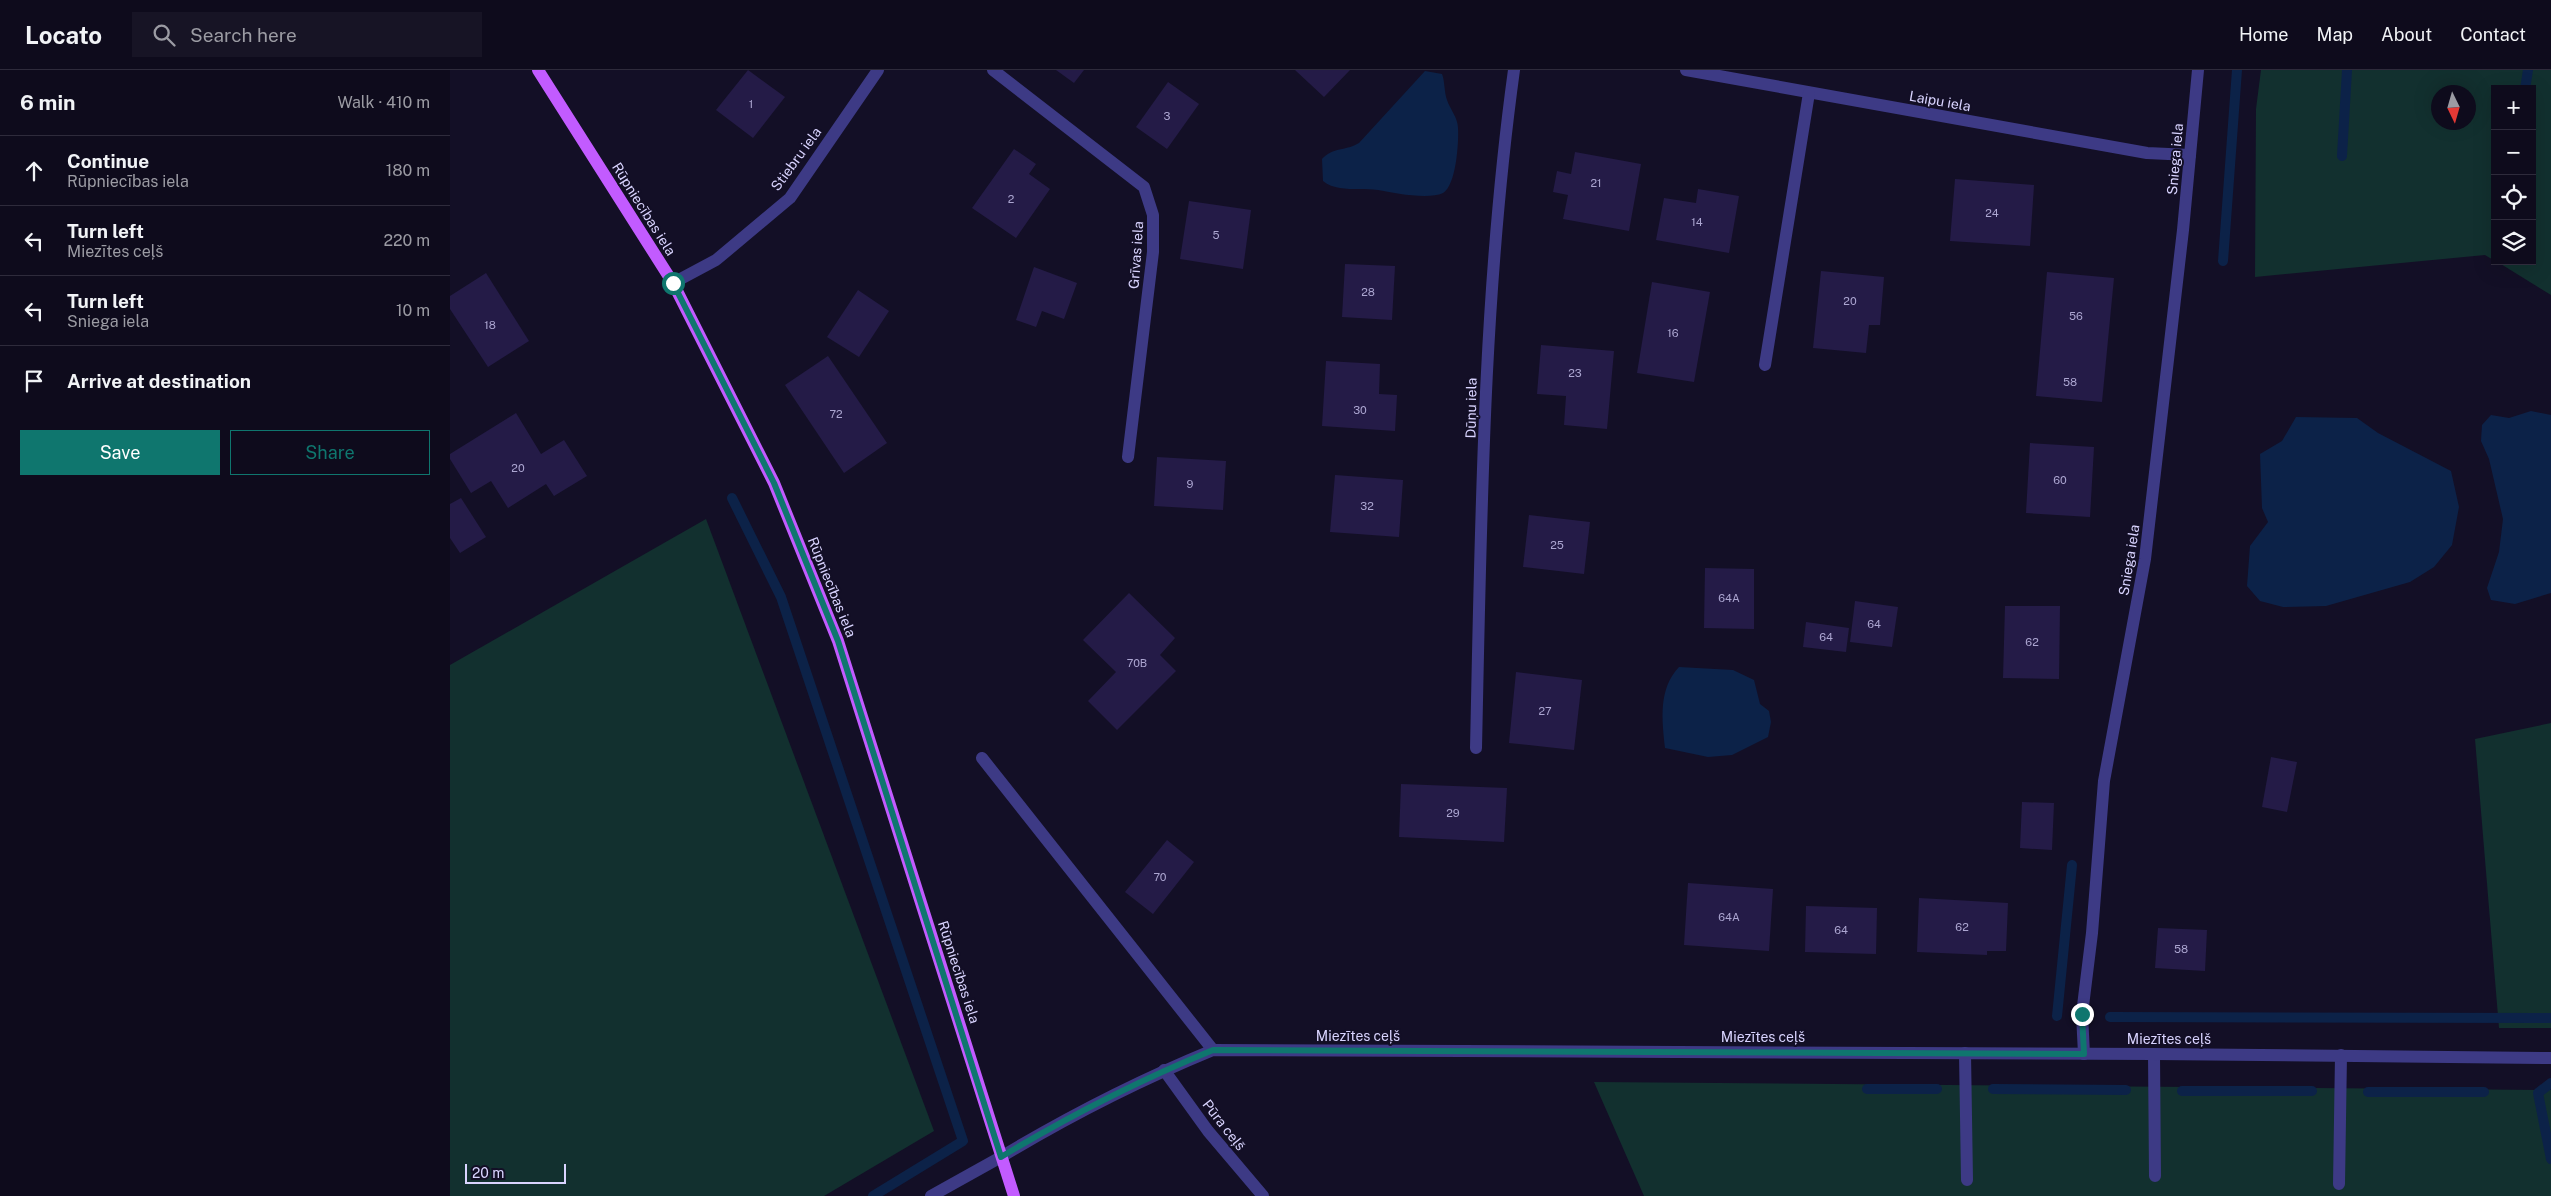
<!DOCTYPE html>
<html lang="en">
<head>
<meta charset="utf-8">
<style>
	:root { --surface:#0e0b1c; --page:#171425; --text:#f1f3f6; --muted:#9b9ba3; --line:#2e2b3b; --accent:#0f766e }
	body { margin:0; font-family:"Public Sans",sans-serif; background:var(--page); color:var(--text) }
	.controls { position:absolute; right:15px; top:15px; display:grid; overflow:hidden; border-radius:0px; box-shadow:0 5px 20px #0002 }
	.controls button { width:45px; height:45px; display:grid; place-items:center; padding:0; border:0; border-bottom:1px solid var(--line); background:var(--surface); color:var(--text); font:25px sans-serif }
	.compass { position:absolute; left:1981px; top:15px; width:45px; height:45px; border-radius:50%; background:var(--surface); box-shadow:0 5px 20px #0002; rotate:175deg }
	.scale { position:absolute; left:15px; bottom:12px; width:101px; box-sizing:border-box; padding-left:5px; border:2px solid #d9d4ff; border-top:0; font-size:14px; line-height:18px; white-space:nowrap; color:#d9d4ff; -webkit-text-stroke:4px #130f26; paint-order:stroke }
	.stop { position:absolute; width:15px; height:15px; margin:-11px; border:4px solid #0f766e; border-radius:50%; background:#fff }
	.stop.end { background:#0f766e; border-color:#fff; box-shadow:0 1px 5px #0008 }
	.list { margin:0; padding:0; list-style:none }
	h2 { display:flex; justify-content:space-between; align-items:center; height:65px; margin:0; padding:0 20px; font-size:21px }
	h2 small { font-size:16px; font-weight:400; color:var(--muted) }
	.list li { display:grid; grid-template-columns:32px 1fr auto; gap:15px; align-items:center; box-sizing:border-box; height:70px; padding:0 20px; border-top:1px solid var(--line) }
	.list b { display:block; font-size:19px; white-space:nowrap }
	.list p { margin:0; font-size:16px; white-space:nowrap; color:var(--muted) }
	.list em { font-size:16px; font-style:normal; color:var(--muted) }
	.actions { display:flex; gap:10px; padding:15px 20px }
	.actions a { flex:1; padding:11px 0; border:1px solid var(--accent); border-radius:0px; text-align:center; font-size:18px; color:var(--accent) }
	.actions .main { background:var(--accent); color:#fff }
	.icon { flex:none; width:28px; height:28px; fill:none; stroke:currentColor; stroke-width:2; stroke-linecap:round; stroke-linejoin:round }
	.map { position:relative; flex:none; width:2101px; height:1126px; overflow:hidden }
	header { display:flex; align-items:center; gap:30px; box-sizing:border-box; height:70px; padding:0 25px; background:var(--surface); border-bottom:1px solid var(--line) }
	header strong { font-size:24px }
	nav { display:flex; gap:28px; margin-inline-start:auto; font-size:18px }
	.search { width:350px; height:45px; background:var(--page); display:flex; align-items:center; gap:12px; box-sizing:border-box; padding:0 18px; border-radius:0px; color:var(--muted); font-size:19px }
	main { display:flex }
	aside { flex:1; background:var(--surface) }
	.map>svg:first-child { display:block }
	.green { fill:#12302f; fill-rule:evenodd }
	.water { fill:#0c2248 }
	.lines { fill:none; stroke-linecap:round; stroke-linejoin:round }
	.stream { stroke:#0c2248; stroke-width:10 }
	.building { fill:#241b47 }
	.lane { stroke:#3d3a85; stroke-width:12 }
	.street { stroke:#3d3a85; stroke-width:12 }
	.primary { stroke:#c25bff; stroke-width:12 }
	.route { stroke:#0f766e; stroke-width:6 }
	.labels { text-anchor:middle; stroke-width:4; stroke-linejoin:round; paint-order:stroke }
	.number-label { font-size:11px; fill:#aca6d1 }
	.street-label { font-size:14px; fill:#d9d4ff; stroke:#130f26 }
</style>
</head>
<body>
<header>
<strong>Locato</strong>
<div class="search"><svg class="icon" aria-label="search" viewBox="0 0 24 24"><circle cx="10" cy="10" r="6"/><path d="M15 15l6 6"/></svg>Search here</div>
<nav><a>Home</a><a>Map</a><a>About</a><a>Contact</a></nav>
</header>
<main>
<aside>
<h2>6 min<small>Walk · 410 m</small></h2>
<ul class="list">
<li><svg class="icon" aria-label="ahead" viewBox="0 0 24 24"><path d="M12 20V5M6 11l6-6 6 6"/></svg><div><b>Continue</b><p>Rūpniecības iela</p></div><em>180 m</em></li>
<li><svg class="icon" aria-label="left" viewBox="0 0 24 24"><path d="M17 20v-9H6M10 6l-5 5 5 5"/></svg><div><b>Turn left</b><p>Miezītes ceļš</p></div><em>220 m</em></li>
<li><svg class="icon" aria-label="left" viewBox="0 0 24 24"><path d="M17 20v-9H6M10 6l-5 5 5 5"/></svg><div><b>Turn left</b><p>Sniega iela</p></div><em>10 m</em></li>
<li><svg class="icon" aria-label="arrive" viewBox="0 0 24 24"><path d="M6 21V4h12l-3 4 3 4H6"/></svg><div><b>Arrive at destination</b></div></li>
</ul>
<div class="actions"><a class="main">Save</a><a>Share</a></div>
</aside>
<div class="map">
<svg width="2101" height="1126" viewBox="0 0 2101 1126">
	<rect width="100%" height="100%" fill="#130f26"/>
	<g class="green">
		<path d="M1811,0H2101V225L2046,191H2082V19H2045V191L2035,185L1805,207L1806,39ZM2018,22V52H1988V22Z"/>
		<path d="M256,449L484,1061L374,1126H0V595Z"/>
		<path d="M2101,653V958H2049L2025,669Z"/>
		<path d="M1144,1012L2101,1020V1126H1194Z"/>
	</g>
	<g class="water">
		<path d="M975,1L992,4C995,12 994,22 997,30C1000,39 1008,48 1008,58C1009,72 1006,116 993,123C978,130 944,123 928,120C910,117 888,123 873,111L872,89C883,77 896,81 909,73Z"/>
		<path d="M2081,341L2101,345V523L2065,534L2041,530L2037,518L2049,482L2053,449L2039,389L2031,371L2032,355L2041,345L2059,348Z"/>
		<path d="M1846,347L1907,348L1928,363L2001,401L2009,437L2002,475L1984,497L1960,512L1876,536L1833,537L1810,531L1797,516L1800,476L1818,452L1812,438L1810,384L1832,371Z"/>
		<path d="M1229,597L1283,600L1304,610L1310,634L1319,641L1321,652L1318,667L1282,685L1258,687L1215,678C1212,650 1208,619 1229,597Z"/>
	</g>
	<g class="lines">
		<g class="stream">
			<path d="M2075,19L2078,0"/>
			<path d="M1892,86L1897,0"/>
			<path d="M1773,191L1787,0"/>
			<path d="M282,428L331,527L513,1071L423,1126"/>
			<path d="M1607,946L1622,795"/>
			<path d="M1660,947L2101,948"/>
			<path d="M2101,1013L2088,1023L2101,1089"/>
			<path d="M1417,1019H1487"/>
			<path d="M1543,1019L1676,1020"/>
			<path d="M1732,1021H1862"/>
			<path d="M1918,1022H2034"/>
		</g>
	</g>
	<g class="building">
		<path d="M298,0L335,27L303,68L266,40Z"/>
		<path d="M606,0H634L624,13Z"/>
		<path d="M845,0H900L874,27Z"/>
		<path d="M718,12L749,34L717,79L686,57Z"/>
		<path d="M564,79L586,94L579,104L600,119L566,168L522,138Z"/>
		<path d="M1125,82L1191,94L1179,161L1113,149L1118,125L1103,122L1107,101L1121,104Z"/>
		<path d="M1505,109L1584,115L1580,176L1500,171Z"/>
		<path d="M1248,119L1289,126L1279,183L1206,170L1214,128L1246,133Z"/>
		<path d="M739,131L801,140L793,199L730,189Z"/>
		<path d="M895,194L945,196L942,250L892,247Z"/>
		<path d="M584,197L627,213L614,249L592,241L586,257L566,250Z"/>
		<path d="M1371,201L1434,207L1430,255H1419L1416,283L1363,278Z"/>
		<path d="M1597,202L1664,208L1652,332L1586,326Z"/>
		<path d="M36,203L79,271L38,297L0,239V226Z"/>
		<path d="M1202,212L1260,222L1244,312L1187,303Z"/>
		<path d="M408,220L439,241L409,287L377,267Z"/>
		<path d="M1091,275L1164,281L1157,359L1114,355L1116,326L1087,324Z"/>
		<path d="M378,286L437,373L394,403L335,315Z"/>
		<path d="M876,291L930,294L929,324L947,325L945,361L872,356Z"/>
		<path d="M66,343L91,384L114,370L137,406L104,426L96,414L58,438L41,411L21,423L0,389V384Z"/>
		<path d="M1580,373L1644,377L1640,447L1576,443Z"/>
		<path d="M707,387L776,391L773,440L704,436Z"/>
		<path d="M885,405L953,410L949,467L880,462Z"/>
		<path d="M11,428L36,467L10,483L0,468V434Z"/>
		<path d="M1079,445L1140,452L1134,504L1073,497Z"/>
		<path d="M1255,498L1304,499V559L1254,558Z"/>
		<path d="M679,523L725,568L710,585L726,601L667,660L638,631L666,602L633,570Z"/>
		<path d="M1405,531L1448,537L1442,577L1400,572Z"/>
		<path d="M1555,536H1610L1609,609L1553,608Z"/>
		<path d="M1356,552L1399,558L1396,582L1353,577Z"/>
		<path d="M1066,602L1132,610L1124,680L1059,673Z"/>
		<path d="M1821,687L1847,692L1837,742L1812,737Z"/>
		<path d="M951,714L1057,718L1054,772L949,767Z"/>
		<path d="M1572,732L1604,733L1602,780L1570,778Z"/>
		<path d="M717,770L744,792L703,844L675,822Z"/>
		<path d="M1238,813L1323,819L1319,881L1234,875Z"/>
		<path d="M1469,828L1558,833L1556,881H1537V885L1467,882Z"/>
		<path d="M1356,836L1427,838L1426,884L1355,882Z"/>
		<path d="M1708,858L1757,860L1755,901L1705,898Z"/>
	</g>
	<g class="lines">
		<g class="lane">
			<path d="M1515,983L1517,1110"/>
			<path d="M1704,984L1705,1106"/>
			<path d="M1889,1114L1891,985"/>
			<path d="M481,1126L551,1087"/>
		</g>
		<g class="street">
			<path d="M543,0L694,117L703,145V182L678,387"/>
			<path d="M1236,0L1697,83L1740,85"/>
			<path d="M223,213L266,190L340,128L428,0"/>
			<path d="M1315,295L1359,23"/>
			<path d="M1026,678C1031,451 1033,225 1064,0"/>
			<path d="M532,688L763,980"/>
			<path d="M1634,984L1632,944L1642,863L1654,711L1695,489L1733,160L1748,0"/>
			<path d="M714,1000L758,1061L813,1126"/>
			<path d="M551,1087C619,1046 690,1010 763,980L1704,984L2101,988"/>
		</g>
		<path class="primary" d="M88,0L223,213L324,413L388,571L564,1126"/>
	</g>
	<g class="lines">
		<path class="route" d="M223,213L324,413L388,571L551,1087C619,1046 690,1010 763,980L1634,984L1632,944"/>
	</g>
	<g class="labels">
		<g class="number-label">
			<text x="301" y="38">1</text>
			<text x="717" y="50">3</text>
			<text x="1146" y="117">21</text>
			<text x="561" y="133">2</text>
			<text x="1542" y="147">24</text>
			<text x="1247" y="156">14</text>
			<text x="766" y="169">5</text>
			<text x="918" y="226">28</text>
			<text x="1400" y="235">20</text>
			<text x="1626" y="250">56</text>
			<text x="40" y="259">18</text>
			<text x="1223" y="267">16</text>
			<text x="1125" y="307">23</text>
			<text x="1620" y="316">58</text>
			<text x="910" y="344">30</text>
			<text x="386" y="348">72</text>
			<text x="68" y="402">20</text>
			<text x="1610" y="414">60</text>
			<text x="740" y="418">9</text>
			<text x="917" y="440">32</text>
			<text x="1107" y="479">25</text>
			<text x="1279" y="532">64A</text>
			<text x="1424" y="558">64</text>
			<text x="1376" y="571">64</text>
			<text x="1582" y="576">62</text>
			<text x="687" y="597">70B</text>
			<text x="1095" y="645">27</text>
			<text x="1003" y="747">29</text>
			<text x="710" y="811">70</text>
			<text x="1279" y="851">64A</text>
			<text x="1512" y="861">62</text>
			<text x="1391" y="864">64</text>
			<text x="1731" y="883">58</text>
		</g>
		<g class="street-label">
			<text transform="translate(1490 31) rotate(10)" y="5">Laipu iela</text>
			<text transform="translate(346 89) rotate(-54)" y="5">Stiebru iela</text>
			<text transform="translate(1725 89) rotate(-85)" y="5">Sniega iela</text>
			<text transform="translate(194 139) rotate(58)" y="5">Rūpniecības iela</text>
			<text transform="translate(686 185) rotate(-86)" y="5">Grīvas iela</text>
			<text transform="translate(1021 338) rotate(-89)" y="5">Dūņu iela</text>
			<text transform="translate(1679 490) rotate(-81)" y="5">Sniega iela</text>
			<text transform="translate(382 517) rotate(68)" y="5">Rūpniecības iela</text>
			<text transform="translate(509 902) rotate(72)" y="5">Rūpniecības iela</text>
			<text x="908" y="971">Miezītes ceļš</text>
			<text x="1313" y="972">Miezītes ceļš</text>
			<text x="1719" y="974">Miezītes ceļš</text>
			<text transform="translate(774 1055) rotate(52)" y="5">Pūra ceļš</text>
		</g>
	</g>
</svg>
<div class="controls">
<button>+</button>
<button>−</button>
<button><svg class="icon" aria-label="locate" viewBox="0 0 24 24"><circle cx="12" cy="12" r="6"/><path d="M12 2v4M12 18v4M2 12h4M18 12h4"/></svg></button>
<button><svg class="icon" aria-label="layers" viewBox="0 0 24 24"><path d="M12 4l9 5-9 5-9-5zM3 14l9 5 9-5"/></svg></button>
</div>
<svg class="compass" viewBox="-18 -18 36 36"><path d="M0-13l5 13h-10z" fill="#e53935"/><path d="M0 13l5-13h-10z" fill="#9b9ba3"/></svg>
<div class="scale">20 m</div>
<div class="stop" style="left:223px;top:213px"></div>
<div class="stop end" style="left:1632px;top:944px"></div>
</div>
</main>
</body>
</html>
